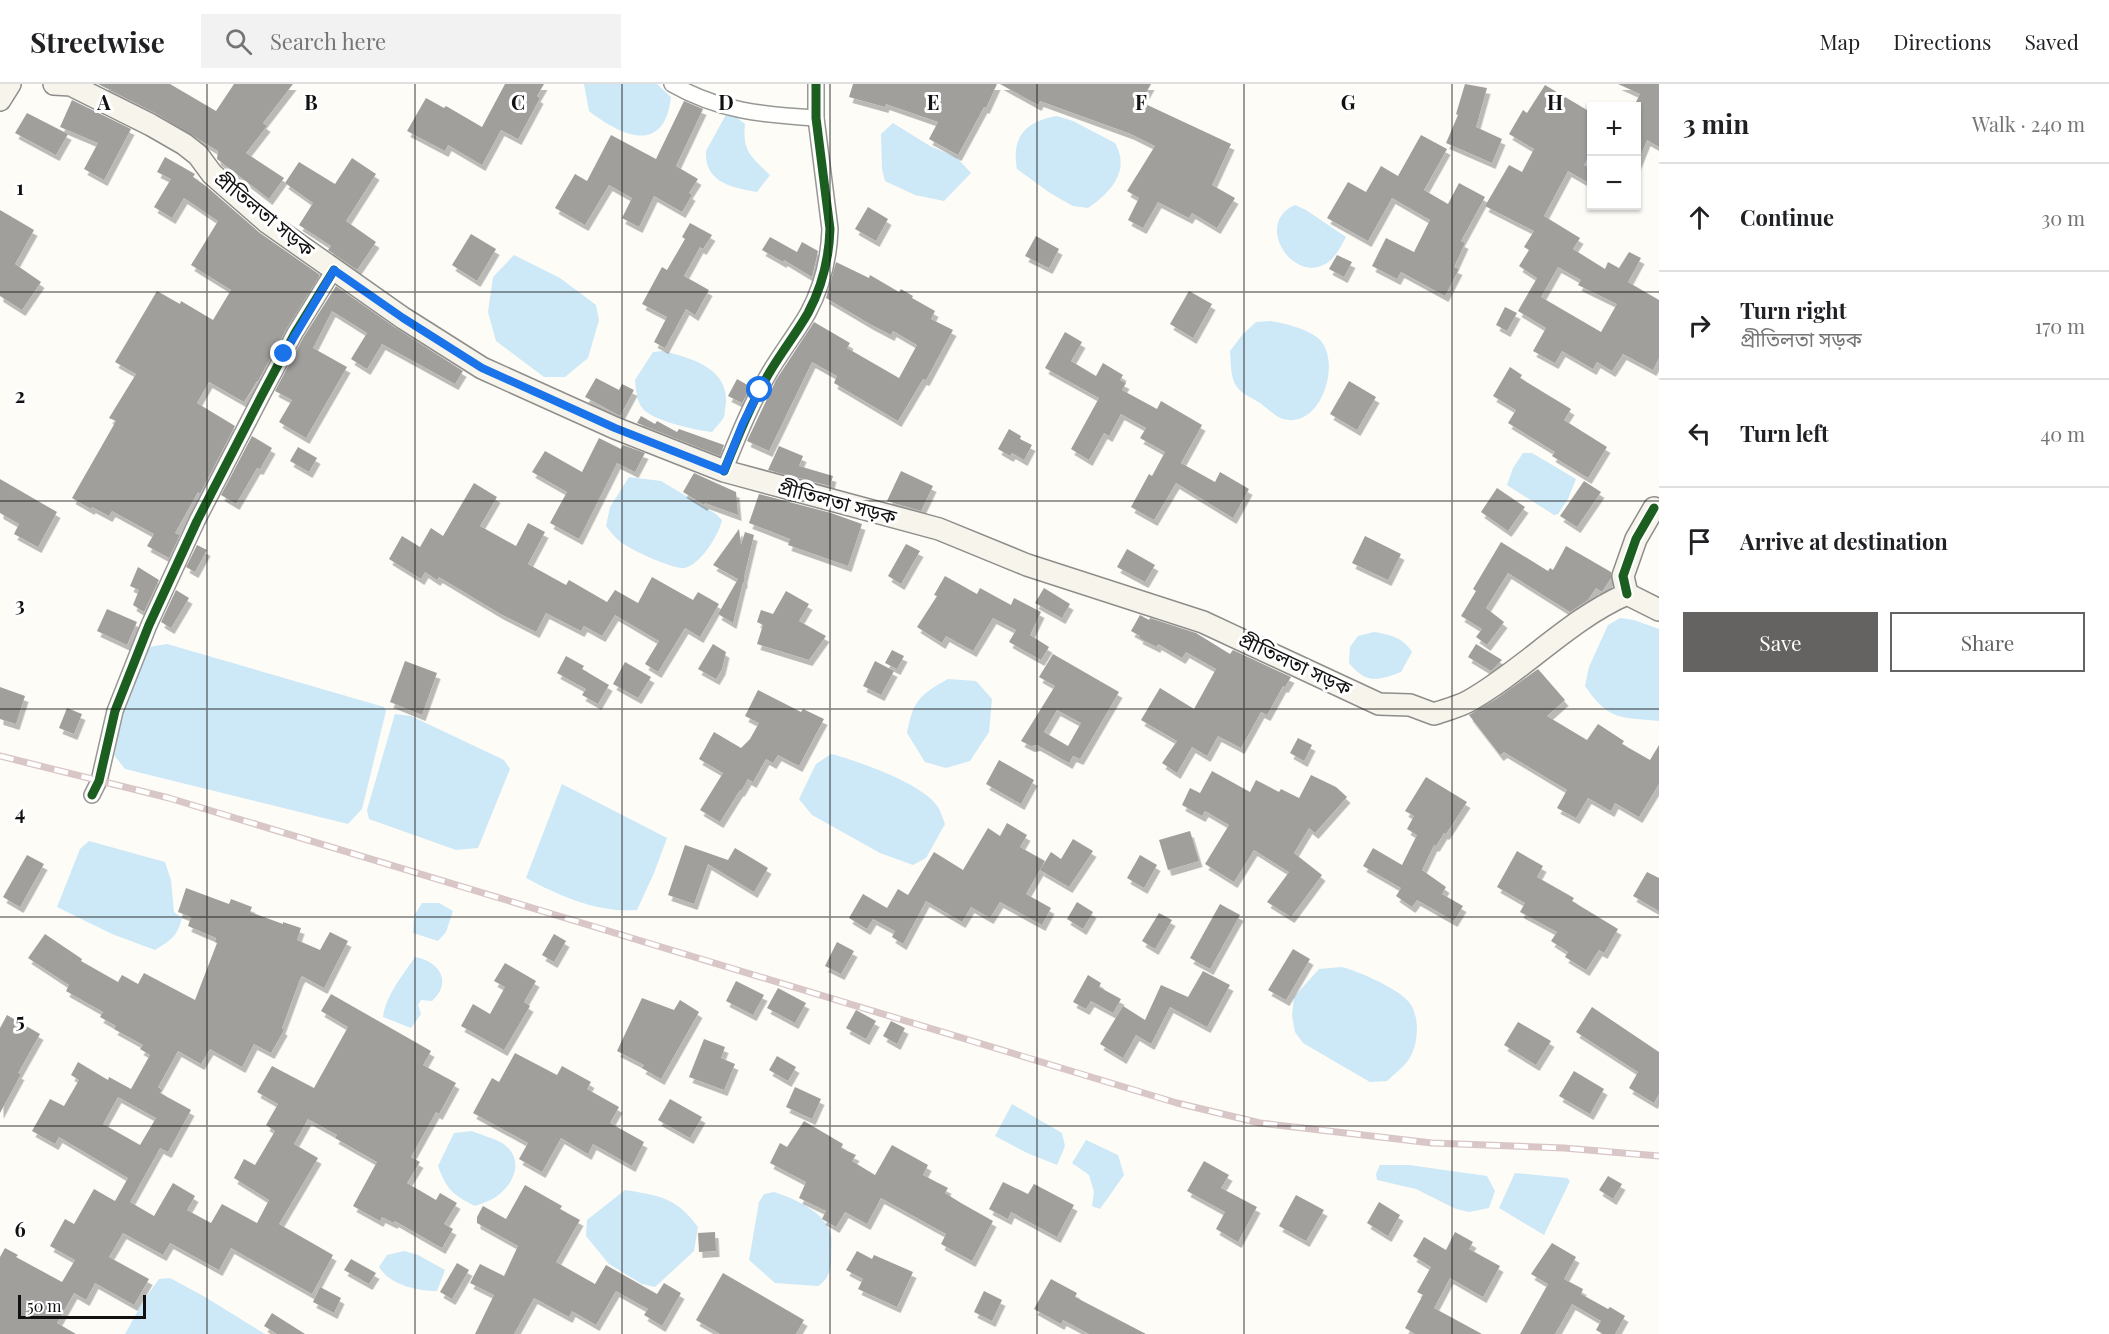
<!DOCTYPE html>
<html lang="en">
<head>
<meta charset="utf-8">
<style>
	:root { --surface:#fff; --page:#f2f2f2; --text:#202124; --muted:#757577; --line:#e0e0e0; --accent:#646362 }
	body { margin:0; font-family:"Playfair Display","Noto Sans Bengali",serif; background:var(--page); color:var(--text) }
	.controls { position:absolute; right:18px; top:18px; display:grid; overflow:hidden; border-radius:0px; box-shadow:0 2px 4px #0004 }
	.controls button { width:54px; height:54px; display:grid; place-items:center; padding:0; border:0; border-bottom:2px solid var(--line); background:var(--surface); color:var(--text); font:30px sans-serif }
	.scale { position:absolute; left:18px; bottom:15px; width:128px; box-sizing:border-box; padding-left:6px; border:3px solid #111; border-top:0; font-size:16px; line-height:21px; white-space:nowrap; color:#111; -webkit-text-stroke:4px #fff; paint-order:stroke }
	.stop { position:absolute; width:18px; height:18px; margin:-14px; border:4px solid #1a73e8; border-radius:50%; background:#fff }
	.stop.end { background:#1a73e8; border-color:#fff; box-shadow:0 2px 6px #0008 }
	.list { margin:0; padding:0; list-style:none }
	h2 { display:flex; justify-content:space-between; align-items:center; height:78px; margin:0; padding:0 24px; font-size:26px }
	h2 small { font-size:20px; font-weight:400; color:var(--muted) }
	.list li { display:grid; grid-template-columns:39px 1fr auto; gap:18px; align-items:center; box-sizing:border-box; height:108px; padding:0 24px; border-top:2px solid var(--line) }
	.list b { display:block; font-size:22px; white-space:nowrap }
	.list p { margin:0; font-size:20px; white-space:nowrap; color:var(--muted) }
	.list em { font-size:20px; font-style:normal; color:var(--muted) }
	.actions { display:flex; gap:12px; padding:18px 24px }
	.actions a { flex:1; padding:14px 0; border:2px solid var(--accent); border-radius:0px; text-align:center; font-size:21px; color:var(--accent) }
	.actions .main { background:var(--accent); color:#fff }
	.icon { flex:none; width:33px; height:33px; fill:none; stroke:currentColor; stroke-width:2; stroke-linecap:round; stroke-linejoin:round }
	.map { position:relative; flex:none; width:1659px; height:1250px; overflow:hidden }
	header { display:flex; align-items:center; gap:36px; box-sizing:border-box; height:84px; padding:0 30px; background:var(--surface); border-bottom:2px solid var(--line) }
	header strong { font-size:28px }
	nav { display:flex; gap:33px; margin-inline-start:auto; font-size:21px }
	.search { width:420px; height:54px; background:var(--page); display:flex; align-items:center; gap:15px; box-sizing:border-box; padding:0 21px; border-radius:0px; color:var(--muted); font-size:22px }
	main { display:flex }
	aside { flex:1; background:var(--surface) }
	.map>svg:first-child { display:block }
	.water { fill:#cde8f7 }
	.building { fill:#a19f9c; fill-rule:evenodd; filter:url(#shadow) }
	.lines { fill:none; stroke-linecap:round; stroke-linejoin:round }
	.street-casing { stroke:#979795; stroke-width:18 }
	.secondary-casing { stroke:#8e8d8b; stroke-width:24 }
	.street { stroke:#fffffe; stroke-width:15 }
	.secondary { stroke:#f6f4eb; stroke-width:21 }
	.rail-casing { stroke:#d9c6c7; stroke-width:7 }
	.rail { stroke:#fff; stroke-width:4.5; stroke-dasharray:14; stroke-linecap:butt }
	.cycleway-casing { stroke:#fff; stroke-width:13 }
	.cycleway { stroke:#1b5e20; stroke-width:9 }
	.route { stroke:#1a73e8; stroke-width:8 }
	.grid { fill:none; stroke:#111; stroke-width:1.5; stroke-opacity:0.55 }
	.labels { text-anchor:middle; stroke-width:6; stroke-linejoin:round; paint-order:stroke }
	.street-label { font-size:20px; fill:#111; stroke:#fff }
	.grid-label { font-size:20px; text-anchor:middle; font-weight:bold; fill:#111; stroke:#fff; stroke-width:6; stroke-linejoin:round; paint-order:stroke }
</style>
</head>
<body>
<header>
<strong>Streetwise</strong>
<div class="search"><svg class="icon" aria-label="search" viewBox="0 0 24 24"><circle cx="10" cy="10" r="6"/><path d="M15 15l6 6"/></svg>Search here</div>
<nav><a>Map</a><a>Directions</a><a>Saved</a></nav>
</header>
<main>
<div class="map">
<svg width="1659" height="1250" viewBox="0 0 1659 1250">
	<defs>
		<filter id="shadow"><feDropShadow dx="3.5" dy="6" stdDeviation="0" flood-color="#0004"/></filter>
	</defs>
	<rect width="100%" height="100%" fill="#fdfcf7"/>
	<g class="water">
		<path d="M584,0H657L671,13C664,72 621,52 589,27Z"/>
		<path d="M728,27L745,40C742,67 751,73 770,91L757,108C734,104 704,99 706,67Z"/>
		<path d="M1057,32L1073,37L1115,59C1131,87 1110,109 1088,124L1073,122L1050,109L1017,85C1011,54 1025,37 1057,32Z"/>
		<path d="M893,39L930,62L956,73L971,89L944,117L915,111L885,97L882,85L881,50Z"/>
		<path d="M1295,121L1306,126L1346,153C1341,162 1336,173 1327,179C1293,201 1253,139 1295,121Z"/>
		<path d="M514,171L560,194L596,221L599,236L588,274L565,293H544L496,257L488,228L493,193Z"/>
		<path d="M1271,237C1287,240 1305,244 1318,254C1343,275 1322,346 1283,335C1276,333 1267,324 1260,319C1254,315 1242,310 1237,303C1230,294 1231,278 1230,267L1243,250L1256,238Z"/>
		<path d="M662,267C689,273 729,284 726,319C725,323 725,329 724,333C721,338 715,344 712,348C695,346 654,337 643,325C636,317 636,305 635,296L653,268Z"/>
		<path d="M1523,369H1532L1576,395L1568,415L1558,430L1554,431L1507,401L1513,384Z"/>
		<path d="M629,393L661,397L716,430L722,436C719,451 698,485 682,484C668,483 634,467 622,459C616,455 611,448 606,442L610,423Z"/>
		<path d="M1620,534L1634,536L1659,545V637C1620,633 1609,637 1585,602L1589,583L1608,541Z"/>
		<path d="M1374,548C1391,551 1402,553 1412,568L1401,588C1377,597 1366,600 1349,579L1350,563L1358,552Z"/>
		<path d="M167,560L384,623L386,627L362,725L348,740L125,685L114,671L123,625L148,563Z"/>
		<path d="M948,595L976,597L992,615L989,648L970,677L946,684L925,678L907,649C913,617 919,611 948,595Z"/>
		<path d="M395,630L411,632L504,676L510,685L478,764L456,766L369,735L367,726Z"/>
		<path d="M831,670C858,677 922,699 938,723C941,728 943,735 945,740L926,774L913,781L880,769L812,731L799,715L816,680Z"/>
		<path d="M562,700L667,754L654,789L637,826C597,829 560,812 526,794Z"/>
		<path d="M89,757L165,778L171,796L174,828L182,834C177,853 171,856 155,866L112,850L57,823L80,765Z"/>
		<path d="M422,819H439L453,827L446,848L438,857L413,849L414,832Z"/>
		<path d="M415,873C439,877 453,898 432,917L421,916L418,921L421,930L411,944L383,933C386,911 403,891 415,873Z"/>
		<path d="M1342,883C1360,888 1395,903 1408,917C1421,931 1419,963 1407,978C1401,985 1393,991 1387,997L1370,998L1303,959L1295,948L1292,932L1294,913L1319,885Z"/>
		<path d="M1012,1020L1062,1049L1065,1062L1057,1081L1027,1069L995,1052Z"/>
		<path d="M472,1047C481,1051 493,1054 502,1059C525,1074 515,1099 497,1112C491,1117 482,1119 475,1122C453,1111 447,1106 438,1082L454,1049Z"/>
		<path d="M1086,1056L1118,1071L1124,1091L1100,1125L1092,1122L1094,1108L1089,1091L1072,1079Z"/>
		<path d="M1380,1081H1409L1487,1092L1495,1107L1489,1124L1469,1128L1456,1125L1416,1105L1377,1096L1376,1090Z"/>
		<path d="M1515,1089L1567,1094L1570,1097L1544,1151L1499,1124Z"/>
		<path d="M625,1106C660,1112 676,1113 698,1143L694,1167L655,1203L642,1200L609,1180L586,1152L587,1136Z"/>
		<path d="M774,1108C793,1114 826,1128 831,1151C832,1159 831,1167 831,1175C832,1185 827,1197 818,1202L775,1199L749,1176L759,1118L764,1110Z"/>
		<path d="M404,1167L418,1171L445,1186L437,1207C417,1207 390,1201 379,1183L387,1171Z"/>
		<path d="M170,1194L205,1213L265,1250H125L144,1216L159,1195Z"/>
	</g>
	<g class="building">
		<path d="M98,0H170L216,27L234,0H293L263,39L267,42L246,69L284,94L269,115L217,75L218,67L157,30Z"/>
		<path d="M505,0H544L537,12L540,14L518,55L501,46L482,81L448,61L445,67L407,47L426,14L444,24L446,22L482,43Z"/>
		<path d="M853,0H997L986,24L984,23L958,71L929,55L938,38L886,20L885,23L849,13Z"/>
		<path d="M1000,0H1151L1141,18L1231,60L1212,101L1235,114L1217,144L1192,129L1189,134L1158,118L1143,144L1128,136L1139,114L1127,107L1155,62L1131,50L1040,17L1038,21Z"/>
		<path d="M1465,0L1487,4L1476,43L1502,55L1492,79L1446,59L1458,31L1456,30Z"/>
		<path d="M1618,0H1659V63L1647,56L1637,81L1636,18L1640,10Z"/>
		<path d="M1545,1L1592,29V67L1584,81L1592,85V89L1587,98L1568,87L1544,132L1580,154L1573,165L1605,185L1608,178L1619,184L1629,168L1641,174L1628,198L1659,216V274L1653,286L1623,270L1612,287L1597,278L1593,285L1562,267L1555,279L1533,267L1546,244L1518,227L1537,194L1519,182L1529,166L1524,163L1534,147L1485,122L1509,81L1522,88L1534,65L1509,50L1523,26L1527,29ZM1558,183L1581,196L1578,201L1617,220L1601,248L1541,213Z"/>
		<path d="M72,16L131,45L104,96L84,85L98,59L60,43Z"/>
		<path d="M684,17L703,25L676,82L698,95L689,109L692,111L682,128L654,112L639,143L622,134L632,114L609,101L585,141L555,124L575,90L587,97L611,51L656,75Z"/>
		<path d="M27,29L68,50L56,71L15,49Z"/>
		<path d="M1421,51L1447,65L1424,106L1448,120L1459,99L1485,113L1461,157L1465,159L1454,183L1459,185L1445,212L1401,188L1397,195L1372,182L1386,154L1414,168L1430,136L1392,114L1368,157L1327,134L1348,98L1366,108L1381,82L1398,92Z"/>
		<path d="M165,73L195,90L193,93L206,102L260,149L320,191L287,244L258,297H257L244,318L209,298L197,319L235,342L200,410L198,408L175,449L180,451L169,474L147,462L154,450L112,427L109,432L92,423L91,425L72,414L116,337L109,334L136,290L115,278L157,207L180,220L181,217L213,236L231,206L191,181L218,137L184,114L172,134L154,123L171,95L157,88Z"/>
		<path d="M352,74L376,90L346,137L376,158L357,186L328,166L331,162L299,141L313,119L285,99L299,78L335,100Z"/>
		<path d="M868,123L888,135L876,157L855,145Z"/>
		<path d="M0,126L34,146L15,180L41,198L22,226L0,212Z"/>
		<path d="M690,139L712,151L703,165L700,163L684,192L709,206L695,231L686,225L665,264L654,258L667,233L642,220L662,183L667,186L685,155L682,153Z"/>
		<path d="M471,150L496,165L477,197L452,181Z"/>
		<path d="M1036,152L1059,165L1049,184L1025,172Z"/>
		<path d="M770,153L797,168L802,158L818,167L812,193L784,176L783,178L762,166Z"/>
		<path d="M1337,171L1352,178L1344,193L1329,185Z"/>
		<path d="M836,178L869,194L870,191L899,208L901,205L913,212L912,214L935,227L931,235L953,246L926,296L923,295L898,337L834,299L837,292L812,278L769,367L747,357L776,296L814,238L850,259L847,264L899,294L917,261L893,247L891,251L870,240L826,214Z"/>
		<path d="M336,202L396,244L463,287L455,300L382,260L367,285L351,275L367,249L332,227L313,264L347,283L306,354L279,338L292,316L275,307L303,254Z"/>
		<path d="M1189,207L1212,220L1193,254L1170,240Z"/>
		<path d="M1505,223L1517,229L1507,247L1496,241Z"/>
		<path d="M1065,248L1082,258L1071,277L1096,292L1103,279L1123,291L1120,296L1126,299L1122,306L1157,325L1161,317L1202,341L1181,379L1215,398L1220,388L1249,405L1233,434L1176,399L1154,436L1131,423L1149,390L1152,392L1165,368L1140,354L1146,344L1121,330L1109,352L1104,349L1089,376L1071,365L1099,314L1045,284Z"/>
		<path d="M1510,283L1522,291L1520,294L1571,325L1564,336L1607,363L1588,394L1552,372L1555,368L1508,339L1516,326L1493,312Z"/>
		<path d="M596,294L619,306L622,300L634,306L620,332L585,313Z"/>
		<path d="M737,295L751,303L742,319L728,312Z"/>
		<path d="M1349,297L1376,313L1357,346L1330,330Z"/>
		<path d="M641,332L655,340L657,337L677,348L679,345L724,361L720,372L637,339Z"/>
		<path d="M1009,345L1021,352L1020,355L1032,361L1024,376L1012,369L1010,372L998,365Z"/>
		<path d="M252,352L272,364L260,385L257,384L236,420L221,411Z"/>
		<path d="M599,354L621,365L623,361L645,369L635,388L617,379L579,455L550,439L567,408L532,388L545,367L582,388Z"/>
		<path d="M779,362L803,372L799,382L833,392L830,402L768,386Z"/>
		<path d="M298,363L317,374L309,388L290,377Z"/>
		<path d="M901,387L933,402L921,427L887,417Z"/>
		<path d="M694,389L736,408L738,431L705,419L704,421L683,408Z"/>
		<path d="M0,395L57,428L38,463L14,450L19,440L0,429Z"/>
		<path d="M1584,397L1601,408L1577,443L1560,432Z"/>
		<path d="M474,399L497,413L480,442L516,462L528,439L545,448L528,480L566,501L569,496L607,518L615,506L638,519L652,493L693,516L698,508L719,520L700,553L685,544L658,588L645,580L659,557L615,531L602,552L584,542L581,547L546,529L536,548L499,529L439,493L437,496L425,488L421,495L389,475L402,452L420,463L431,444L443,452Z"/>
		<path d="M1497,404L1525,423L1508,447L1481,428Z"/>
		<path d="M759,410L831,429L862,440L848,482L788,461L790,455L749,439Z"/>
		<path d="M739,445L741,461L745,448L754,451L744,493V499L743,498L733,539L718,530L738,495L713,481Z"/>
		<path d="M1365,452L1401,470L1388,496L1352,479Z"/>
		<path d="M1501,458L1548,487L1550,484L1553,486L1566,462L1611,488V494L1602,508L1596,504L1588,516L1570,528L1508,489L1486,524L1504,538L1487,561L1476,553L1482,545L1461,532L1476,507L1473,505Z"/>
		<path d="M906,460L920,467L901,500L888,492Z"/>
		<path d="M197,461L207,466L195,488L186,483Z"/>
		<path d="M1127,465L1155,481L1145,498L1117,483Z"/>
		<path d="M138,483L159,496L144,528L133,521L139,506L130,502Z"/>
		<path d="M945,492L977,510L980,504L1011,521L1014,514L1041,528L1030,551L1049,563L1041,576L1009,558L1016,546L993,534L973,567L946,552L942,559L917,543L937,512L934,511Z"/>
		<path d="M1044,504L1070,520L1062,534L1035,519Z"/>
		<path d="M176,506L189,514L171,544L161,538Z"/>
		<path d="M786,507L809,520L799,537L826,552L809,576L757,560L763,541L757,538L761,526L773,530Z"/>
		<path d="M107,525L137,538L127,561L97,547Z"/>
		<path d="M1140,531L1149,536L1150,534L1196,549L1230,570L1233,566L1291,593L1285,603L1283,602L1267,631L1261,628L1241,664L1218,652L1207,672L1192,663L1177,689L1162,679L1177,657L1141,636L1160,604L1194,625L1216,585L1186,568L1182,574L1158,560L1157,563L1139,554L1140,552L1131,547Z"/>
		<path d="M713,560L726,568L722,585L716,595L698,585Z"/>
		<path d="M1476,560L1502,576L1491,587L1468,573Z"/>
		<path d="M892,566L904,572L897,585L885,579Z"/>
		<path d="M1053,570L1119,608L1080,675L1073,672L1069,679L1037,661L1031,662L1021,657L1055,602L1039,593ZM1057,626L1081,639L1068,662L1044,648Z"/>
		<path d="M566,572L584,582L582,585L609,601L598,620L582,611L586,605L557,589Z"/>
		<path d="M405,577L437,589L422,631L390,618Z"/>
		<path d="M875,577L894,587L881,611L863,602Z"/>
		<path d="M625,578L651,593L638,614L613,600Z"/>
		<path d="M1538,585L1565,616L1547,632L1587,656L1598,640L1624,657L1622,660L1650,676L1659,661V700L1639,733L1615,719L1611,727L1588,714L1576,734L1557,724L1567,706L1504,668L1500,671L1469,631L1496,615Z"/>
		<path d="M0,603L25,612L16,640L0,635Z"/>
		<path d="M758,606L801,628L803,625L824,635L799,682L778,671L773,679L766,675L753,698L748,695L741,707L740,706L720,738L700,726L723,689L699,675L714,648L741,664L750,655L759,639L745,632Z"/>
		<path d="M67,624L82,630L74,650L59,644Z"/>
		<path d="M1298,654L1312,661L1304,677L1290,669Z"/>
		<path d="M999,676L1034,696L1021,720L986,700Z"/>
		<path d="M1212,687L1250,708L1256,696L1279,708L1281,705L1299,714L1311,691L1336,703L1347,713L1315,749L1309,744L1294,769L1322,791L1291,833L1267,818L1289,788L1254,766L1234,798L1205,780L1229,741L1205,727L1202,732L1182,721L1190,704L1200,709Z"/>
		<path d="M1426,693L1467,718L1446,750L1444,749L1436,762L1434,761L1422,786L1446,803L1442,810L1463,822L1454,837L1417,816L1412,823L1396,812L1401,804L1363,782L1373,764L1402,781L1417,751L1407,745L1414,732L1405,727Z"/>
		<path d="M1007,739L1027,751L1020,763L1045,777L1026,810L1051,824L1042,841L1000,818L990,834L971,823L962,838L926,817L903,860L892,853L895,847L873,835L867,845L849,834L863,810L887,824L898,805L908,811L934,768L963,786L988,744L1000,752Z"/>
		<path d="M1190,747L1199,777L1168,786L1159,756Z"/>
		<path d="M1073,755L1093,767L1069,803L1040,786L1051,768L1061,775Z"/>
		<path d="M685,761L728,776L735,764L768,784L754,808L708,780L694,820L668,811Z"/>
		<path d="M1517,767L1543,782L1537,793L1574,814L1572,817L1618,845L1604,869L1599,866L1586,886L1565,873L1568,868L1551,857L1557,848L1520,828L1525,819L1497,803Z"/>
		<path d="M27,771L44,780L20,823L3,813Z"/>
		<path d="M1140,771L1157,781L1144,804L1127,794Z"/>
		<path d="M1647,788L1659,794V827L1633,812Z"/>
		<path d="M186,804L229,820L231,815L252,823L250,828L283,840V838L301,844L297,856L320,866L330,848L348,857L324,904L302,892L300,895L282,944L284,946L271,969L254,960L242,983L210,965L201,980L178,967L158,1003L162,1006L160,1009L191,1026L168,1068L160,1064L130,1118L154,1132L173,1099L195,1112L187,1126L211,1139L222,1120L257,1139L269,1116L234,1094L244,1075L255,1081L275,1047L266,1041L278,1020L257,1008L272,982L314,1004L348,943L321,927L331,910L431,967L423,981L456,999L439,1030L436,1028L411,1073L420,1078L407,1099L436,1116L440,1109L457,1119L444,1140L453,1145L442,1164L395,1137L394,1139L382,1133L380,1137L353,1122L377,1078L335,1054L337,1051L308,1035L294,1060L318,1074L279,1140L333,1171L312,1210L231,1164L219,1186L170,1159L163,1171L123,1149L109,1173L149,1195L134,1221L95,1199L86,1216L74,1209L57,1239L76,1250H0V1173L5,1164L18,1171L16,1173L62,1198L75,1176L50,1162L65,1135L74,1140L94,1105L115,1117L128,1094L59,1053L55,1060L32,1047L50,1015L64,1022L79,996L71,991L78,978L108,996L109,993L131,1005L150,971L140,965L143,961L114,945L116,942L100,933L103,928L66,907L69,901L28,874L45,850L82,875L81,877L118,898L122,891L138,900L144,889L195,916L217,859L215,858L216,854L188,842L191,833L178,828ZM118,1013L156,1034L140,1061L103,1040Z"/>
		<path d="M1077,818L1093,828L1083,845L1067,835Z"/>
		<path d="M1220,820L1240,831L1210,885L1190,874Z"/>
		<path d="M1159,829L1172,836L1155,865L1142,857Z"/>
		<path d="M554,850L566,857L554,878L542,871Z"/>
		<path d="M837,858L854,867L841,890L825,882Z"/>
		<path d="M1293,865L1310,875L1286,916L1268,906Z"/>
		<path d="M505,879L536,897L524,918L530,922L504,966L461,942L473,920L490,930L505,903L494,897Z"/>
		<path d="M1203,887L1230,901L1207,943L1170,923L1151,960L1136,951L1123,974L1100,960L1123,922L1145,936L1161,901L1188,913Z"/>
		<path d="M1088,891L1101,899L1099,903L1121,915L1113,929L1091,917L1086,925L1073,918Z"/>
		<path d="M736,897L764,911L753,931L726,917Z"/>
		<path d="M778,904L806,919L795,939L767,924Z"/>
		<path d="M642,914L674,926L680,916L699,928L661,995L642,984L644,981L617,967Z"/>
		<path d="M1592,923L1659,968V1010L1654,1019L1629,1004L1638,988L1576,948Z"/>
		<path d="M856,926L876,937L866,955L846,944Z"/>
		<path d="M7,931L40,950L18,989L21,990L0,1029V944Z"/>
		<path d="M891,937L905,944L897,960L883,952Z"/>
		<path d="M1518,938L1551,957L1536,981L1504,961Z"/>
		<path d="M704,955L725,963L721,974L735,980L724,1006L689,993Z"/>
		<path d="M515,969L557,991L562,982L591,998L587,1005L619,1023L610,1039L644,1058L632,1082L593,1060L588,1070L561,1054L542,1088L519,1075L528,1059L473,1029L492,994L499,998Z"/>
		<path d="M777,972L796,983L788,997L769,986Z"/>
		<path d="M1574,987L1604,1005L1590,1030L1559,1012Z"/>
		<path d="M795,1003L821,1015L812,1035L786,1023Z"/>
		<path d="M670,1015L702,1033L690,1054L658,1036Z"/>
		<path d="M804,1037L843,1060L841,1064L856,1071L852,1077L875,1091L892,1061L928,1081L923,1091L948,1104L945,1109L961,1119L993,1137L972,1177L941,1160L946,1150L881,1114L867,1140L845,1128L836,1143L822,1135L826,1127L799,1114L806,1098L770,1079L780,1059L787,1063Z"/>
		<path d="M1204,1077L1229,1091L1221,1104L1257,1123L1238,1158L1216,1145L1225,1128L1187,1107Z"/>
		<path d="M1608,1092L1622,1100L1613,1115L1599,1106Z"/>
		<path d="M1003,1098L1028,1110L1034,1100L1074,1121L1057,1153L1011,1128L1008,1135L989,1125Z"/>
		<path d="M525,1101L562,1122L560,1125L580,1136L556,1178L595,1200L606,1181L657,1210L664,1199L681,1209L662,1242L644,1231L648,1225L616,1207L596,1241L572,1227L569,1233L534,1214L514,1250H475L494,1211L470,1199L480,1180L504,1192L518,1162L477,1139V1133L483,1122L506,1135Z"/>
		<path d="M1296,1111L1324,1126L1306,1157L1279,1142Z"/>
		<path d="M1379,1118L1400,1131L1388,1152L1367,1139Z"/>
		<path d="M715,1148L716,1167L699,1168L698,1149Z"/>
		<path d="M1455,1148L1473,1158L1469,1165L1500,1182L1483,1213L1450,1194L1434,1224L1482,1250H1415L1405,1244L1423,1211L1417,1208L1431,1183L1413,1172L1424,1153L1446,1166Z"/>
		<path d="M1552,1159L1576,1173L1564,1195L1583,1205L1581,1210L1608,1225L1610,1223L1625,1232L1615,1250H1603L1596,1246L1601,1237L1572,1220L1555,1250H1520L1548,1200L1531,1190Z"/>
		<path d="M857,1167L872,1175L874,1171L913,1188L897,1223L858,1205L863,1195L846,1186Z"/>
		<path d="M351,1175L376,1189L369,1200L344,1186Z"/>
		<path d="M457,1179L469,1186L452,1215L440,1208Z"/>
		<path d="M723,1189L804,1236L796,1250H720L696,1236Z"/>
		<path d="M1051,1195L1077,1209L1075,1213L1146,1250H1089L1063,1236L1061,1240L1034,1225Z"/>
		<path d="M320,1203L341,1214L334,1229L313,1218Z"/>
		<path d="M984,1207L1002,1216L992,1237L974,1228Z"/>
		<path d="M272,1229L305,1250H277L264,1242Z"/>
	</g>
	<g class="lines">
		<g class="street-casing">
			<g id="street">
				<path d="M672,0C719,27 763,31 816,34"/>
				<path d="M724,387C737,355 750,322 768,291C780,270 796,250 808,229C822,203 829,174 830,145L816,34V0"/>
				<path d="M92,711L99,697L115,627L149,541L197,437L261,313L295,249L334,186"/>
			</g>
		</g>
		<g class="secondary-casing">
			<g id="secondary">
				<path d="M54,0L71,1L151,41L184,60L198,71L212,90L268,139L403,234L482,284L615,344L724,387L939,445L1027,481L1203,538L1379,620L1410,621L1434,630C1445,626 1458,623 1469,617C1524,586 1568,536 1627,510L1659,526"/>
				<path d="M0,16L10,0"/>
				<path d="M1627,510L1623,492L1636,455L1654,424"/>
			</g>
		</g>
		<use href="#street" class="street"/>
		<use href="#secondary" class="secondary"/>
		<g class="rail-casing">
			<path id="rail" d="M0,672L169,714L1177,1019L1260,1039L1432,1059L1564,1064L1659,1072"/>
		</g>
		<use href="#rail" class="rail"/>
		<g class="cycleway-casing">
			<g id="cycleway">
				<path d="M724,387C737,355 750,322 768,291C780,270 796,250 808,229C822,203 829,174 830,145L816,34V0"/>
				<path d="M1627,510L1623,492L1636,455L1654,424"/>
				<path d="M92,711L99,697L115,627L149,541L197,437L261,313L295,249L334,186"/>
			</g>
		</g>
		<use href="#cycleway" class="cycleway"/>
	</g>
	<g class="lines">
		<path class="route" d="M284,270L334,186L403,234L482,284L615,344L724,387L743,339L760,306"/>
	</g>
	<path class="grid" d="M207,0V1250M415,0V1250M622,0V1250M830,0V1250M1037,0V1250M1244,0V1250M1452,0V1250M0,208H1659M0,417H1659M0,625H1659M0,833H1659M0,1042H1659"/>
	<g class="labels">
		<g class="street-label">
			<text transform="translate(264 130) rotate(39)" y="7">প্রীতিলতা সড়ক</text>
			<text transform="translate(837 418) rotate(15)" y="7">প্রীতিলতা সড়ক</text>
			<text transform="translate(1295 580) rotate(25)" y="7">প্রীতিলতা সড়ক</text>
		</g>
	</g>
	<g class="grid-label">
		<text x="104" y="26">A</text>
		<text x="311" y="26">B</text>
		<text x="518" y="26">C</text>
		<text x="726" y="26">D</text>
		<text x="933" y="26">E</text>
		<text x="1141" y="26">F</text>
		<text x="1348" y="26">G</text>
		<text x="1555" y="26">H</text>
		<text x="20" y="111">1</text>
		<text x="20" y="319">2</text>
		<text x="20" y="528">3</text>
		<text x="20" y="736">4</text>
		<text x="20" y="944">5</text>
		<text x="20" y="1153">6</text>
	</g>
</svg>
<div class="controls">
<button>+</button>
<button>−</button>
</div>
<div class="scale">50 m</div>
<div class="stop" style="left:760px;top:306px"></div>
<div class="stop end" style="left:284px;top:270px"></div>
</div>
<aside>
<h2>3 min<small>Walk · 240 m</small></h2>
<ul class="list">
<li><svg class="icon" aria-label="ahead" viewBox="0 0 24 24"><path d="M12 20V5M6 11l6-6 6 6"/></svg><div><b>Continue</b></div><em>30 m</em></li>
<li><svg class="icon" aria-label="right" viewBox="0 0 24 24"><path d="M7 20v-9h11M14 6l5 5-5 5"/></svg><div><b>Turn right</b><p>প্রীতিলতা সড়ক</p></div><em>170 m</em></li>
<li><svg class="icon" aria-label="left" viewBox="0 0 24 24"><path d="M17 20v-9H6M10 6l-5 5 5 5"/></svg><div><b>Turn left</b></div><em>40 m</em></li>
<li><svg class="icon" aria-label="arrive" viewBox="0 0 24 24"><path d="M6 21V4h12l-3 4 3 4H6"/></svg><div><b>Arrive at destination</b></div></li>
</ul>
<div class="actions"><a class="main">Save</a><a>Share</a></div>
</aside>
</main>
</body>
</html>
